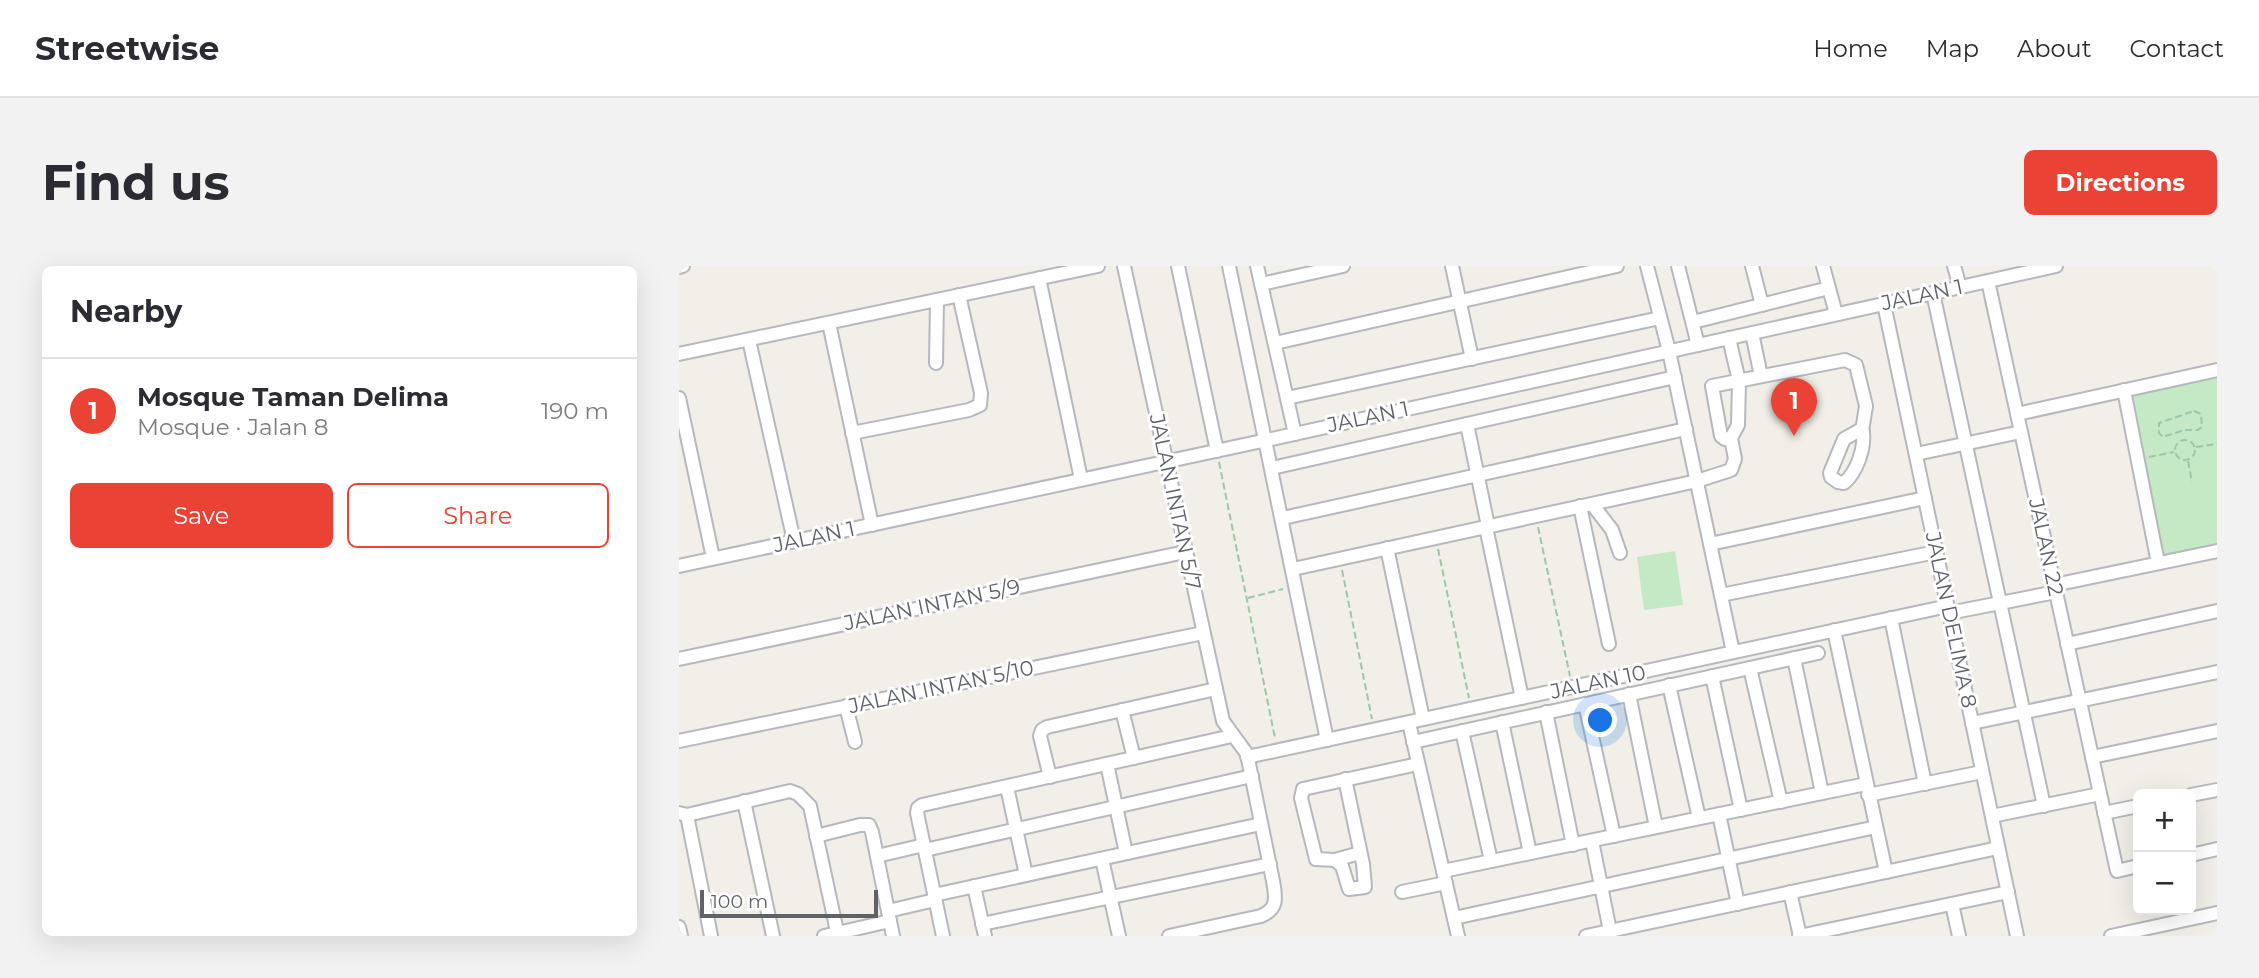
<!DOCTYPE html>
<html lang="en">
<head>
<meta charset="utf-8">
<style>
	:root { --surface:#fff; --page:#f2f2f3; --text:#2b2b33; --muted:#7c7c81; --line:#e1e1e2; --accent:#ea4335 }
	body { margin:0; font-family:Montserrat,sans-serif; background:var(--page); color:var(--text) }
	.controls { position:absolute; right:21px; bottom:21px; display:grid; overflow:hidden; border-radius:10px; box-shadow:0 7px 28px #0002 }
	.controls button { width:63px; height:63px; display:grid; place-items:center; padding:0; border:0; border-bottom:2px solid var(--line); background:var(--surface); color:var(--text); font:35px sans-serif }
	.scale { position:absolute; left:21px; bottom:18px; width:178px; box-sizing:border-box; padding-left:7px; border:4px solid #5f6368; border-top:0; font-size:19px; line-height:24px; white-space:nowrap; color:#5f6368; -webkit-text-stroke:5px #fff; paint-order:stroke }
	.you { position:absolute; left:922px; top:455px; width:24px; height:24px; margin:-18px; border:5px solid #fff; border-radius:50%; background:#1a73e8; box-shadow:0 0 0 10px #1a73e833 }
	.badge { display:grid; place-items:center; width:46px; height:46px; border-radius:50%; background:var(--accent); color:#fff; font-size:23px; font-weight:700 }
	.pin { position:absolute; translate:-50% -58px; filter:drop-shadow(0 2px 4px #0008) }
	.pin::after { content:''; position:absolute; top:37px; width:24px; height:21px; background:inherit; clip-path:polygon(0 0,100% 0,50% 100%) }
	.list { margin:0; padding:0; list-style:none }
	h2 { display:flex; justify-content:space-between; align-items:center; height:91px; margin:0; padding:0 28px; font-size:30px }
	h2 small { font-size:23px; font-weight:400; color:var(--muted) }
	.list li { display:grid; grid-template-columns:46px 1fr auto; gap:21px; align-items:center; box-sizing:border-box; height:105px; padding:0 28px; border-top:2px solid var(--line) }
	.list b { display:block; font-size:26px; white-space:nowrap }
	.list p { margin:0; font-size:23px; white-space:nowrap; color:var(--muted) }
	.list em { font-size:23px; font-style:normal; color:var(--muted) }
	.actions { display:flex; gap:14px; padding:21px 28px }
	.actions a { flex:1; padding:16px 0; border:2px solid var(--accent); border-radius:10px; text-align:center; font-size:24px; color:var(--accent) }
	.actions .main { background:var(--accent); color:#fff }
	.map { position:relative; flex:none; width:1538px; height:670px; overflow:hidden; border-radius:10px }
	header { display:flex; align-items:center; gap:42px; box-sizing:border-box; height:98px; padding:0 35px; background:var(--surface); border-bottom:2px solid var(--line) }
	header strong { font-size:33px }
	nav { display:flex; gap:38px; margin-inline-start:auto; font-size:24px }
	.intro { display:flex; align-items:center; justify-content:space-between; box-sizing:border-box; height:168px; padding:0 42px }
	h1 { margin:0; font-size:49px }
	.button { padding:18px 32px; border-radius:10px; background:var(--accent); color:#fff; font-size:24px; font-weight:700 }
	main { display:flex; gap:42px; padding:0 42px }
	aside { flex:1; background:var(--surface); border-radius:10px; box-shadow:0 7px 28px #0002 }
	.map>svg:first-child { display:block }
	.park { fill:#c5e8c5 }
	.lines { fill:none; stroke-linecap:round; stroke-linejoin:round }
	.minor-casing { stroke:#b5b8bc; stroke-width:16 }
	.path { stroke:#9cc7a9; stroke-width:2; stroke-dasharray:7 3.5; stroke-linecap:butt }
	.minor { stroke:#fff; stroke-width:12 }
	.labels { text-anchor:middle; stroke-width:6; stroke-linejoin:round; paint-order:stroke }
	.street-label { font-size:21px; fill:#5f6368; stroke:#fff }
</style>
</head>
<body>
<header>
<strong>Streetwise</strong>
<nav><a>Home</a><a>Map</a><a>About</a><a>Contact</a></nav>
</header>
<div class="intro"><h1>Find us</h1><a class="button">Directions</a></div>
<main>
<aside>
<h2>Nearby<small></small></h2>
<ul class="list">
<li><span class="badge">1</span><div><b>Mosque Taman Delima</b><p>Mosque · Jalan 8</p></div><em>190 m</em></li>
</ul>
<div class="actions"><a class="main">Save</a><a>Share</a></div>
</aside>
<div class="map">
<svg width="1538" height="670" viewBox="0 0 1538 670">
	<rect width="100%" height="100%" fill="#f1efe8"/>
	<g class="park">
		<path d="M1538,106V281L1479,294L1448,127Z"/>
		<path d="M996,285L1004,339L965,344L958,291Z"/>
	</g>
	<g class="lines">
		<g class="minor-casing">
			<g id="minor">
				<path d="M445,0L544,455L568,488L594,615C597,632 599,643 582,650L490,670"/>
				<path d="M499,0L538,185"/>
				<path d="M550,0L648,474"/>
				<path d="M578,0L616,168"/>
				<path d="M773,0L793,93"/>
				<path d="M968,0L990,85L1054,386"/>
				<path d="M999,0L1019,79"/>
				<path d="M1073,0L1083,39"/>
				<path d="M1144,0L1157,48"/>
				<path d="M1275,0L1281,21"/>
				<path d="M0,1L4,0"/>
				<path d="M360,12L402,213"/>
				<path d="M1309,15L1438,605L1459,600"/>
				<path d="M582,18L664,0"/>
				<path d="M1254,27L1365,540"/>
				<path d="M1205,38L1338,670"/>
				<path d="M1014,56L1150,22"/>
				<path d="M150,57L193,259"/>
				<path d="M1073,67L1082,110"/>
				<path d="M70,74L115,275"/>
				<path d="M596,77L938,0"/>
				<path d="M0,88L419,0"/>
				<path d="M257,97L258,34"/>
				<path d="M1445,124L1479,297"/>
				<path d="M0,132L34,292"/>
				<path d="M608,132L981,52"/>
				<path d="M1338,148L1538,104"/>
				<path d="M788,158L809,260"/>
				<path d="M1181,164L1184,166C1186,182 1178,206 1165,217L1159,216L1152,211L1151,207L1165,173Z"/>
				<path d="M173,167L290,144L301,139L302,127L280,29"/>
				<path d="M1052,172L1046,173L1042,170L1033,120L1166,94L1177,99L1187,140L1183,165"/>
				<path d="M1237,188L1342,166"/>
				<path d="M593,202L996,111"/>
				<path d="M913,238L933,264L941,287"/>
				<path d="M901,240L930,378"/>
				<path d="M604,252L1007,163"/>
				<path d="M807,261L843,432"/>
				<path d="M1031,278L1246,232"/>
				<path d="M708,282L744,453"/>
				<path d="M0,300L588,174L1377,0"/>
				<path d="M614,303L1018,215L1052,204L1056,193L1052,172L1059,159L1060,115L1050,72"/>
				<path d="M1375,319L1538,285"/>
				<path d="M1042,329L1257,286"/>
				<path d="M1270,347L1377,326"/>
				<path d="M1212,352L1246,518"/>
				<path d="M1155,364L1207,606"/>
				<path d="M1388,378L1538,345"/>
				<path d="M1115,392L1143,527"/>
				<path d="M0,393L506,286"/>
				<path d="M1071,402L1102,536"/>
				<path d="M1033,410L1062,544"/>
				<path d="M990,419L1020,552"/>
				<path d="M950,428L977,561"/>
				<path d="M906,438L935,570"/>
				<path d="M167,440L176,476"/>
				<path d="M443,444L455,492"/>
				<path d="M867,446L894,579"/>
				<path d="M823,456L851,587"/>
				<path d="M730,457L779,670"/>
				<path d="M1293,457L1538,406"/>
				<path d="M783,465L812,595"/>
				<path d="M0,475L524,367"/>
				<path d="M734,476L1139,387"/>
				<path d="M568,491L1269,340"/>
				<path d="M1413,491L1538,465"/>
				<path d="M428,498L447,587"/>
				<path d="M371,511L361,470L363,464L368,461L537,423"/>
				<path d="M328,521L347,609"/>
				<path d="M1189,529L1303,506"/>
				<path d="M1512,529L1538,524"/>
				<path d="M65,535L94,670"/>
				<path d="M0,547L8,549L111,525L119,528L131,540L159,670"/>
				<path d="M1425,547L1459,540"/>
				<path d="M1040,548L1059,638"/>
				<path d="M8,549L32,670"/>
				<path d="M1313,550L1421,528"/>
				<path d="M137,570L181,559H190L193,566L214,670"/>
				<path d="M913,575L931,665"/>
				<path d="M246,584L573,510"/>
				<path d="M681,587L656,594L637,593L622,532L624,523L739,498"/>
				<path d="M1512,589L1538,583"/>
				<path d="M198,590L245,579"/>
				<path d="M423,593L440,670"/>
				<path d="M656,594L663,600L670,623L686,621L684,598L666,513"/>
				<path d="M764,605L1187,518"/>
				<path d="M295,620L306,670"/>
				<path d="M723,626L767,617"/>
				<path d="M1111,626L1121,670"/>
				<path d="M255,629L582,558"/>
				<path d="M1273,638L1280,670"/>
				<path d="M209,645L256,634"/>
				<path d="M775,652L1197,561"/>
				<path d="M303,658L591,598"/>
				<path d="M0,661L2,670"/>
				<path d="M145,670L211,655"/>
				<path d="M264,670L238,547L239,542L243,539L553,470"/>
				<path d="M907,670L1319,582"/>
				<path d="M1120,670L1329,626"/>
				<path d="M1432,670L1538,647"/>
			</g>
		</g>
		<g class="path">
			<path d="M1515,145L1522,148L1523,161L1519,164H1505L1484,171L1480,167V157Z"/>
			<circle cx="1506" cy="184" r="10"/>
			<path d="M1517,181L1538,178"/>
			<path d="M1470,191L1495,186"/>
			<path d="M1509,195L1513,216"/>
			<path d="M540,196L596,472"/>
			<path d="M859,261L891,410"/>
			<path d="M759,283L790,432"/>
			<path d="M663,304L693,453"/>
			<path d="M569,332L604,323"/>
		</g>
		<use href="#minor" class="minor"/>
	</g>
	<g class="labels">
		<g class="street-label">
			<text transform="translate(1243 29) rotate(-12)" y="7">JALAN 1</text>
			<text transform="translate(689 151) rotate(-12)" y="7">JALAN 1</text>
			<text transform="translate(496 236) rotate(78)" y="7">JALAN INTAN 5/7</text>
			<text transform="translate(135 271) rotate(-12)" y="7">JALAN 1</text>
			<text transform="translate(1367 281) rotate(78)" y="7">JALAN 22</text>
			<text transform="translate(253 339) rotate(-12)" y="7">JALAN INTAN 5/9</text>
			<text transform="translate(1272 354) rotate(78)" y="7">JALAN DELIMA 8</text>
			<text transform="translate(919 416) rotate(-12)" y="7">JALAN 10</text>
			<text transform="translate(262 421) rotate(-12)" y="7">JALAN INTAN 5/10</text>
		</g>
	</g>
</svg>
<div class="controls">
<button>+</button>
<button>−</button>
</div>
<div class="scale">100 m</div>
<div class="you"></div>
<div class="pin badge" style="left:1115px;top:170px">1</div>
</div>
</main>
</body>
</html>
